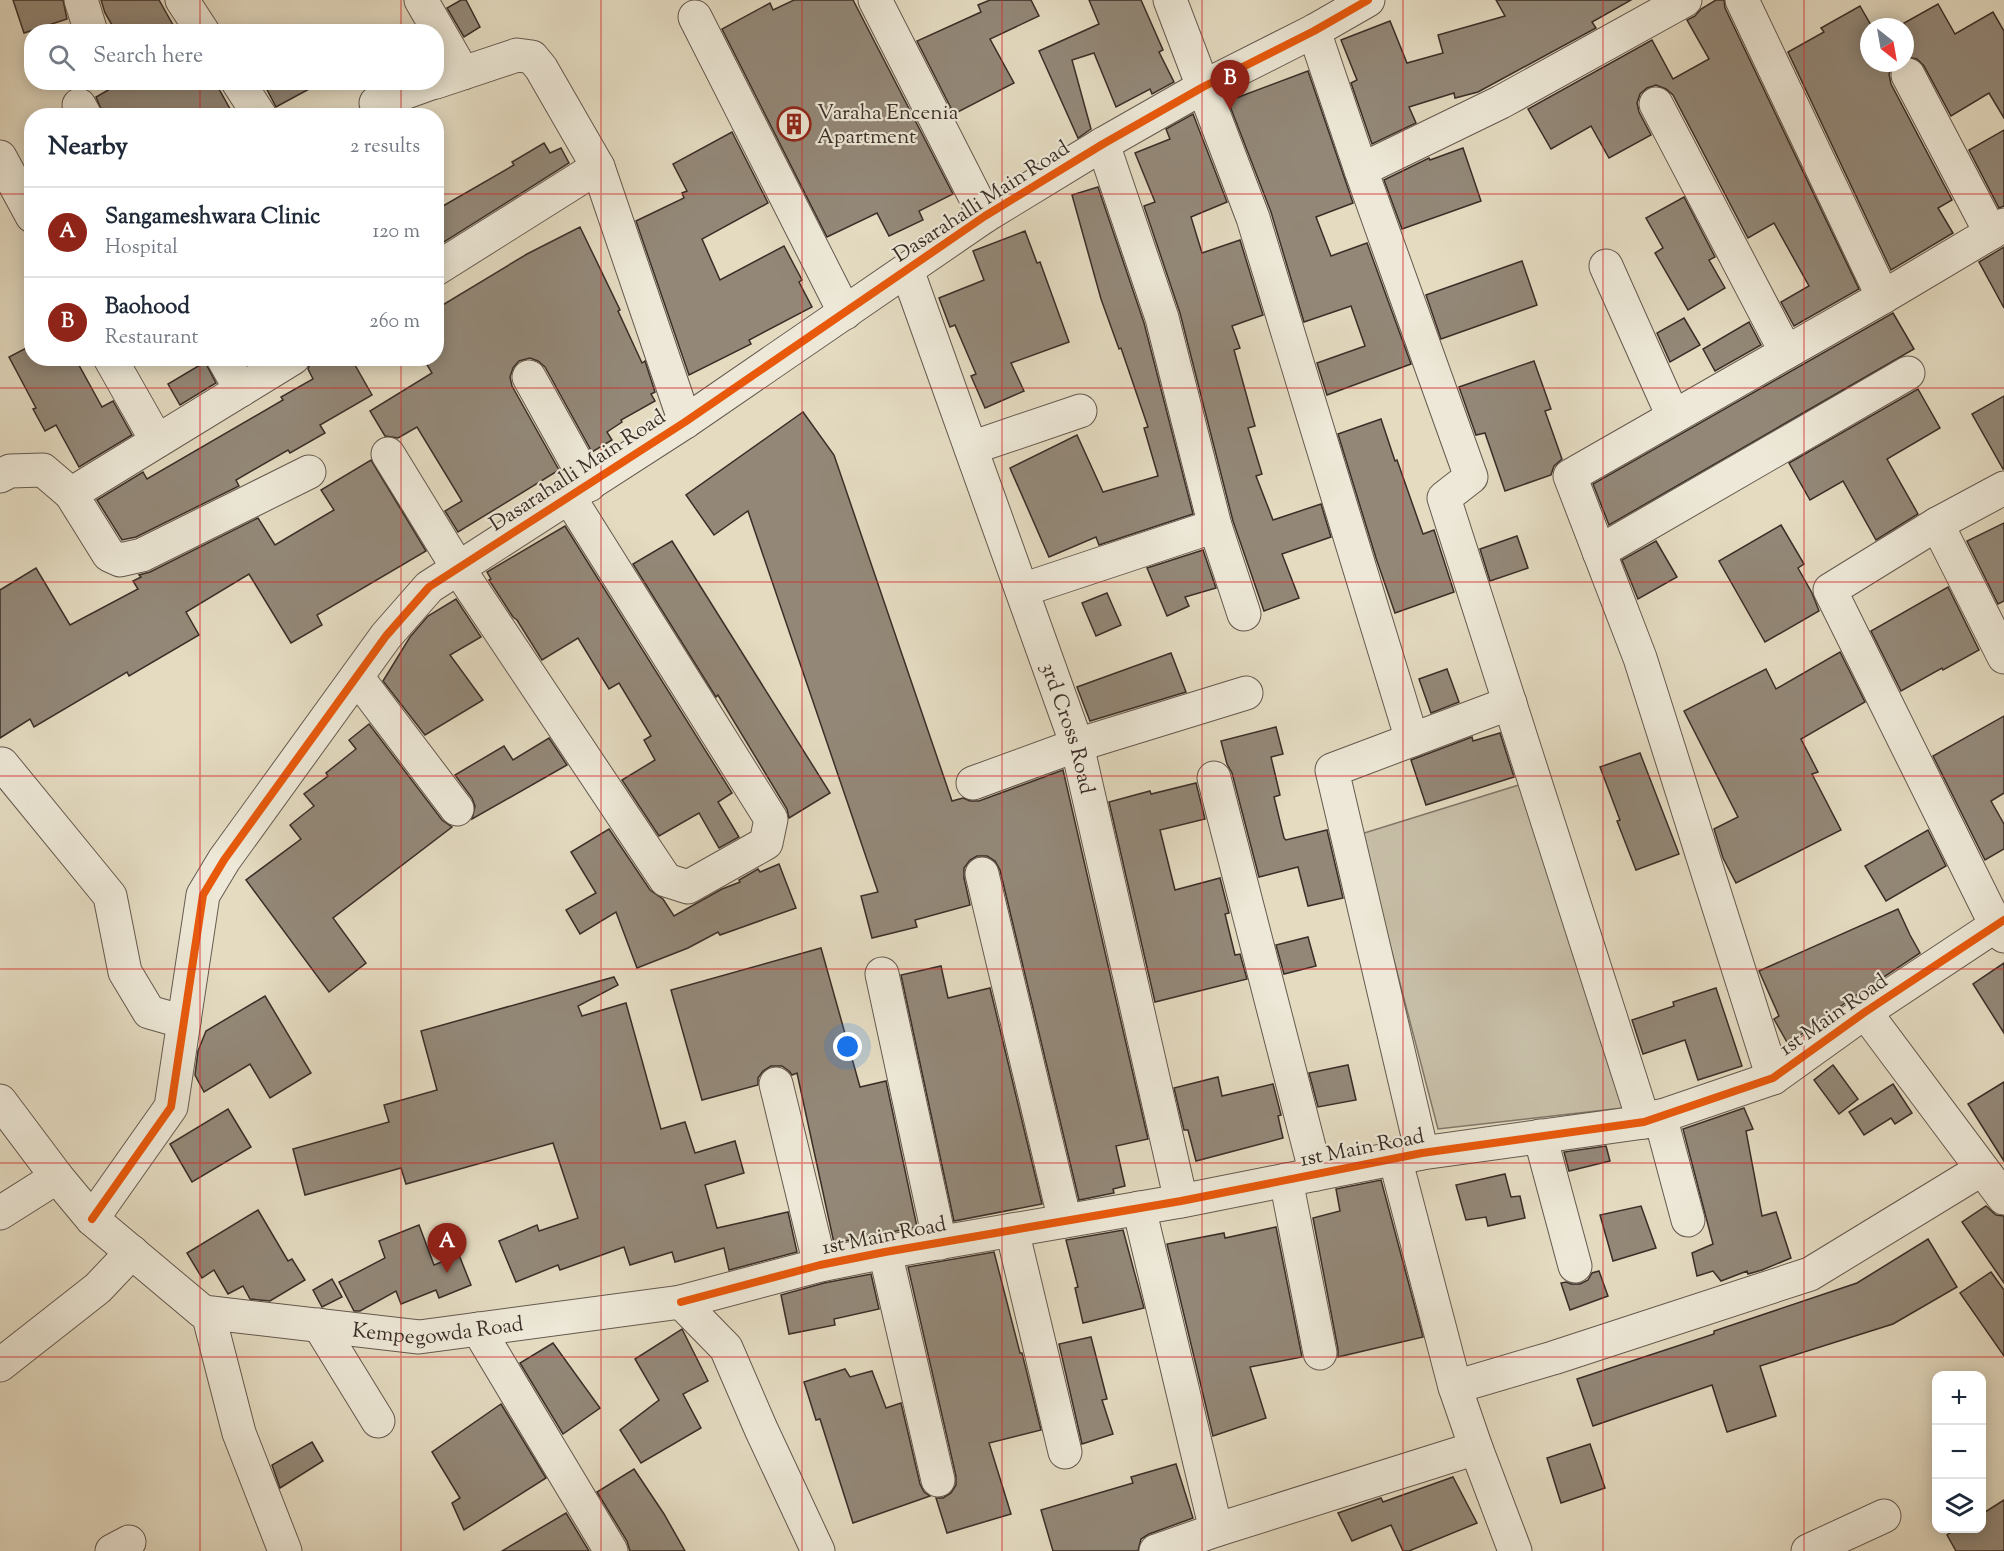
<!DOCTYPE html>
<html lang="en">
<head>
<meta charset="utf-8">
<style>
	:root { --surface:#fff; --page:#f6f6f7; --text:#1f2937; --muted:#747a83; --line:#e0e1e3; --accent:#8f2418 }
	body { margin:0; font-family:"Sorts Mill Goudy",serif; background:var(--page); color:var(--text) }
	.controls { position:absolute; right:18px; bottom:18px; display:grid; overflow:hidden; border-radius:12px; box-shadow:0 3px 15px #0003 }
	.controls button { width:54px; height:54px; display:grid; place-items:center; padding:0; border:0; border-bottom:2px solid var(--line); background:var(--surface); color:var(--text); font:30px sans-serif }
	.compass { position:absolute; left:1860px; top:18px; width:54px; height:54px; border-radius:50%; background:var(--surface); box-shadow:0 3px 15px #0003; rotate:149deg }
	.you { position:absolute; left:848px; top:1047px; width:21px; height:21px; margin:-15px; border:4px solid #fff; border-radius:50%; background:#1a73e8; box-shadow:0 0 0 9px #1a73e833 }
	.badge { display:grid; place-items:center; width:39px; height:39px; border-radius:50%; background:var(--accent); color:#fff; font-size:20px; font-weight:700 }
	.pin { position:absolute; translate:-50% -50px; filter:drop-shadow(0 2px 3px #0008) }
	.pin::after { content:''; position:absolute; top:32px; width:21px; height:18px; background:inherit; clip-path:polygon(0 0,100% 0,50% 100%) }
	.list { margin:0; padding:0; list-style:none }
	h2 { display:flex; justify-content:space-between; align-items:center; height:78px; margin:0; padding:0 24px; font-size:26px }
	h2 small { font-size:20px; font-weight:400; color:var(--muted) }
	.list li { display:grid; grid-template-columns:39px 1fr auto; gap:18px; align-items:center; box-sizing:border-box; height:90px; padding:0 24px; border-top:2px solid var(--line) }
	.list b { display:block; font-size:22px; white-space:nowrap }
	.list p { margin:0; font-size:20px; white-space:nowrap; color:var(--muted) }
	.list em { font-size:20px; font-style:normal; color:var(--muted) }
	.icon { flex:none; width:33px; height:33px; fill:none; stroke:currentColor; stroke-width:2; stroke-linecap:round; stroke-linejoin:round }
	.map { position:relative; flex:none; width:2004px; height:1551px; overflow:hidden }
	.search { position:absolute; background:var(--surface); box-shadow:0 3px 15px #0003; left:24px; top:24px; width:420px; height:66px; display:flex; align-items:center; gap:15px; box-sizing:border-box; padding:0 21px; border-radius:24px; color:var(--muted); font-size:22px }
	.panel { position:absolute; background:var(--surface); box-shadow:0 3px 15px #0003; left:24px; top:108px; width:420px; height:258px; border-radius:24px }
	.map>svg:first-child { display:block }
	.green { fill:#c7bea7; stroke:#817668; stroke-width:1.5 }
	.building { fill:#938878; stroke:#3b2e28; stroke-width:1.5 }
	.lines { fill:none; stroke-linecap:round; stroke-linejoin:round }
	.minor-casing { stroke:#65594e; stroke-width:35 }
	.minor { stroke:#ede8d7; stroke-width:33 }
	.cycleway-casing { stroke:#ede8d7; stroke-width:11 }
	.cycleway { stroke:#e8590c; stroke-width:8 }
	.grid { fill:none; stroke:#d62828; stroke-width:1.5; stroke-opacity:0.55 }
	.labels { text-anchor:middle; stroke-width:4.5; stroke-linejoin:round; paint-order:stroke }
	.poi-label { font-size:21px; fill:#3b2e28; stroke:#ede8d7; text-anchor:start }
	.street-label { font-size:21px; fill:#3b2e28; stroke:#ede8d7 }
</style>
</head>
<body>
<div class="map">
<svg width="2004" height="1551" viewBox="0 0 2004 1551">
	<rect width="100%" height="100%" fill="#e4dbc1"/>
	<filter id="stains"><feTurbulence type="fractalNoise" baseFrequency=".00333" numOctaves="4"/><feColorMatrix values="0 0 0 0 .2 0 0 0 0 .09 0 0 0 0 .02 0 0 0 .5 -.17"/></filter>
	<radialGradient id="worn" r=".72"><stop offset=".6" stop-color="#630" stop-opacity="0"/><stop offset="1" stop-color="#630" stop-opacity=".3"/></radialGradient>
	<path class="green" d="M1522,784L1623,1108L1438,1129L1361,834Z"/>
	<g class="building">
		<path d="M13,0H63L67,19L24,33Z"/>
		<path d="M101,0H159L177,32H116L105,13Z"/>
		<path d="M461,0H466L480,27L464,37L447,8Z"/>
		<path d="M794,0H853L953,194L919,211L923,220L889,236L877,213L827,237L722,29L770,3L773,10Z"/>
		<path d="M990,0H1031L1039,16L990,39L1014,83L954,114L917,41L981,12L978,5Z"/>
		<path d="M1089,0H1141L1163,50L1159,52L1174,82L1152,94L1150,89L1116,107L1094,53L1072,60L1091,129L1078,138L1039,51L1099,24Z"/>
		<path d="M1496,0H1631L1592,22L1596,28L1478,92L1455,98L1454,93L1409,107L1416,123L1372,144L1351,83L1357,80L1341,40L1390,21L1407,63L1443,53L1438,35L1505,16Z"/>
		<path d="M1716,0H1724L1725,8L1859,289L1794,326L1781,302L1809,286L1774,223L1748,238L1673,95L1666,89L1656,85L1647,88L1640,94L1637,103L1639,112L1651,135L1609,158L1591,126L1551,149L1528,109L1652,40L1673,79L1709,59L1687,20L1695,16L1701,9Z"/>
		<path d="M1938,4L1955,34L1993,12L2004,31V118L1989,93L1951,116L1924,66L1917,59L1905,57V27H1897Z"/>
		<path d="M1860,6L1872,27H1869V63H1894L1889,74L1891,84L1952,200L1938,208L1953,233L1891,270L1788,52L1824,32L1821,28Z"/>
		<path d="M1308,71L1353,203L1316,217L1331,256L1367,243L1411,364L1327,395L1317,363L1365,346L1351,306L1304,322L1271,212L1228,101Z"/>
		<path d="M122,82H215L234,116H104L96,97Z"/>
		<path d="M263,82H322L276,107Z"/>
		<path d="M1193,114L1227,202L1191,217L1202,253L1240,240L1263,315L1232,326L1240,348L1234,350L1255,426L1248,428L1262,474L1256,476L1273,520L1321,504L1331,537L1282,554L1299,598L1264,611L1233,521L1180,313L1144,206L1155,202L1135,153L1170,139L1166,129Z"/>
		<path d="M2004,130V206L1999,208L1969,150Z"/>
		<path d="M732,132L768,203L702,239L720,280L784,246L802,280L799,282L812,307L749,340L751,344L689,375L636,221L684,198L682,193L687,191L673,164Z"/>
		<path d="M544,143L550,153L561,148L569,163L436,247V210L514,165L512,162Z"/>
		<path d="M1463,148L1481,201L1402,229L1384,180L1429,158L1430,160Z"/>
		<path d="M1098,187L1144,323L1193,514L1099,545L1096,537L1049,557L1010,468L1077,435L1103,492L1158,476L1144,428L1148,427L1121,348L1119,349L1101,299L1072,195Z"/>
		<path d="M1684,197L1715,257L1709,260L1725,288L1688,310L1655,253L1663,248L1646,218Z"/>
		<path d="M580,227L620,310L618,311L642,363L645,361L655,392L651,394L655,401L621,420L622,422L607,432L612,440L592,452L545,367L538,361L530,358L519,361L513,368L510,377L512,386L559,470L458,532L445,511L462,501L417,427L398,438L385,436L370,411L432,373L423,358H436V309L527,254Z"/>
		<path d="M1025,231L1037,263L1040,262L1069,342L1011,363L1024,391L985,408L971,376L976,374L955,325L950,327L939,298L984,280L973,251Z"/>
		<path d="M2004,247V308L1979,262Z"/>
		<path d="M1522,261L1537,305L1441,339L1426,295Z"/>
		<path d="M1893,313L1914,349L1609,525L1593,484Z"/>
		<path d="M1684,318L1700,345L1670,362L1657,333Z"/>
		<path d="M1749,322L1761,345L1715,371L1703,349Z"/>
		<path d="M32,345V358H75L102,407L113,401L132,435L79,467L56,425L45,431L33,409L36,408L9,357Z"/>
		<path d="M312,358H351L372,395L320,425L325,433L290,453L288,450L236,480L239,486L136,537L122,540L97,500L143,472L147,479L283,400L281,397L313,379L308,369Z"/>
		<path d="M1534,361L1551,409L1545,411L1562,459L1554,466L1551,475L1505,491L1485,433L1476,435L1459,387Z"/>
		<path d="M205,362L216,383L180,405L168,384Z"/>
		<path d="M1918,389L1940,428L1887,459L1918,514L1876,540L1843,481L1810,500L1789,463Z"/>
		<path d="M2004,396V469H2003L1972,414Z"/>
		<path d="M803,412L834,455L952,801L963,798L970,801H979L1063,770L1148,1139L1116,1146L1125,1186L1113,1189L1114,1193L1079,1200L1000,870L995,861L987,856H977L970,860L964,868V878L970,905L915,920L917,927L872,938L861,896L878,892L748,511L714,535L686,495Z"/>
		<path d="M1381,419L1395,461L1397,460L1423,534L1434,530L1454,592L1395,613L1376,558L1338,434Z"/>
		<path d="M371,460L426,551L317,615L322,625L291,643L249,574L186,612L199,635L129,676L127,672L34,727L30,719L0,738V590L36,568L70,625L138,589L133,581L141,577L139,575L150,572L258,518L275,545L334,510L321,490Z"/>
		<path d="M2004,523V601L1998,604L1967,541Z"/>
		<path d="M1781,525L1804,564L1798,568L1812,593L1819,611L1765,642L1719,561Z"/>
		<path d="M565,526L732,793L718,802L739,837L719,848L699,813L659,836L622,780L655,760L644,740L651,736L619,683L609,689L578,638L542,660L517,620L513,617L489,580L491,579L487,572Z"/>
		<path d="M1517,536L1528,568L1490,581L1480,549Z"/>
		<path d="M672,541L830,793L789,818L787,809L718,695L716,697L633,564Z"/>
		<path d="M1656,541L1677,577L1638,599L1622,560Z"/>
		<path d="M1203,550L1216,588L1185,597L1189,606L1167,616L1147,568Z"/>
		<path d="M1948,587L1979,650L1943,670L1942,668L1901,691L1871,631Z"/>
		<path d="M1107,593L1121,625L1096,636L1082,603Z"/>
		<path d="M456,599L481,637L450,655L483,700L425,735L383,681L410,637L428,616Z"/>
		<path d="M1840,652L1865,702L1801,739L1818,772L1812,774L1841,830L1736,883L1723,858L1714,829L1738,817L1684,711L1766,669L1776,689Z"/>
		<path d="M1171,653L1186,692L1090,721L1077,687Z"/>
		<path d="M1447,669L1459,702L1431,713L1419,679Z"/>
		<path d="M2004,716V793L1991,801L2004,824V849L1985,860L1933,756Z"/>
		<path d="M369,724L442,820L452,827L333,918L366,963L329,992L246,880L301,839L290,825L314,806L304,794L328,776L326,773L356,749L349,740Z"/>
		<path d="M1276,727L1283,754L1271,757L1280,795L1274,797L1284,838L1286,840L1327,830L1343,898L1308,906L1298,867L1259,877L1232,773L1227,764L1221,741Z"/>
		<path d="M1500,733L1514,777L1426,805L1411,760L1472,737L1473,741Z"/>
		<path d="M549,738L567,765L472,819L475,806L472,798L455,775L504,746L513,760Z"/>
		<path d="M1640,753L1679,854L1636,870L1617,821L1620,820L1600,767Z"/>
		<path d="M1196,783L1205,819L1160,830L1175,890L1220,878L1229,913L1225,914L1235,955L1240,954L1247,979L1155,1002L1109,802L1150,791L1151,794Z"/>
		<path d="M609,829L650,890L663,899L674,916L722,889L740,882L739,880L758,869L760,872L779,864L796,908L720,935L718,932L688,948L637,968L616,912L580,934L566,910L596,893L571,852Z"/>
		<path d="M1928,830L1946,866L1886,901L1865,866Z"/>
		<path d="M1898,909L1910,935L1920,953L1855,996L1788,1044L1775,1021L1774,1019L1779,1016L1759,971Z"/>
		<path d="M1308,937L1316,966L1284,974L1276,945Z"/>
		<path d="M821,948L860,1087L886,1081L917,1227L834,1243L797,1073L792,1075L789,1071L782,1066H771L763,1071L758,1078V1085L702,1100L671,990Z"/>
		<path d="M2004,963V1033L1973,984Z"/>
		<path d="M941,966L948,998L990,988L1042,1204L954,1221L901,975Z"/>
		<path d="M614,977L618,985L578,1006L582,1016L626,1003L661,1129L685,1122L695,1153L735,1141L744,1173L705,1185L717,1228L788,1212L797,1252L729,1270L724,1248L675,1262L672,1252L630,1265L624,1247L560,1270L558,1265L516,1282L499,1241L537,1225L539,1231L578,1218L553,1143L406,1184L401,1168L305,1195L293,1149L389,1122L384,1105L437,1090L421,1031Z"/>
		<path d="M1716,988L1742,1066L1698,1080L1685,1040L1643,1054L1632,1020L1674,1006L1673,1002Z"/>
		<path d="M265,996L311,1073L270,1098L250,1064L204,1092L195,1075L198,1051L206,1031Z"/>
		<path d="M1348,1065L1356,1100L1318,1107L1309,1073Z"/>
		<path d="M1833,1065L1858,1099L1839,1114L1814,1080Z"/>
		<path d="M1218,1077L1222,1096L1273,1084L1281,1115L1278,1116L1283,1138L1196,1161L1188,1130H1184L1174,1088Z"/>
		<path d="M2004,1082V1161L1968,1104Z"/>
		<path d="M1893,1084L1912,1113L1895,1124L1891,1118L1864,1135L1849,1112Z"/>
		<path d="M1744,1108L1753,1129L1746,1131L1762,1216L1776,1212L1791,1258L1762,1270L1748,1274L1747,1271L1721,1281L1713,1271L1697,1276L1692,1253L1713,1244L1683,1129Z"/>
		<path d="M228,1109L251,1147L192,1182L170,1144Z"/>
		<path d="M1606,1146L1610,1161L1569,1171L1564,1152Z"/>
		<path d="M1505,1174L1511,1197L1520,1196L1525,1218L1488,1226L1486,1217L1466,1220L1456,1185Z"/>
		<path d="M1381,1180L1423,1337L1338,1357V1349L1313,1218L1340,1211L1336,1189Z"/>
		<path d="M1641,1206L1656,1248L1613,1261L1600,1215Z"/>
		<path d="M1986,1206L1996,1215L2004,1216V1283L1962,1222Z"/>
		<path d="M258,1210L288,1261L292,1259L305,1280L270,1301L250,1299L243,1286L228,1294L214,1270L202,1278L187,1253Z"/>
		<path d="M419,1225L434,1265L459,1255L471,1285L439,1298L436,1290L401,1304L396,1291L360,1311H354L339,1282L385,1258L379,1241Z"/>
		<path d="M1276,1227L1302,1357L1250,1367L1266,1418L1213,1436L1167,1244L1224,1233L1225,1238Z"/>
		<path d="M1123,1230L1144,1308L1083,1323L1075,1288L1078,1287L1066,1240Z"/>
		<path d="M1928,1239L1957,1287L1893,1324L1760,1366L1776,1416L1727,1432L1712,1385L1593,1426L1577,1379L1714,1334V1331L1857,1283Z"/>
		<path d="M994,1252L1020,1353H1022L1041,1430L989,1443L1011,1514L947,1533L936,1498H943L951,1493L956,1485V1476L908,1267Z"/>
		<path d="M1599,1271L1608,1296L1570,1310L1561,1283L1566,1282L1571,1284H1580L1588,1280L1592,1273Z"/>
		<path d="M1991,1272L2004,1290V1356L1960,1293Z"/>
		<path d="M871,1274L879,1309L834,1319L835,1325L789,1334L781,1295L824,1283Z"/>
		<path d="M332,1279L342,1297L322,1307L313,1290Z"/>
		<path d="M682,1329L708,1381L683,1394L701,1428L641,1463L620,1430L659,1400L635,1359Z"/>
		<path d="M1091,1337L1107,1399L1102,1400L1113,1434L1082,1444L1059,1344Z"/>
		<path d="M553,1343L600,1408L563,1434L520,1363Z"/>
		<path d="M845,1369L850,1377L872,1371L886,1408L901,1403L920,1484L924,1492L930,1496L853,1523L820,1419L816,1420L804,1382Z"/>
		<path d="M501,1404L546,1478L464,1530L452,1503L460,1498L432,1452Z"/>
		<path d="M312,1442L323,1461L280,1488L272,1465Z"/>
		<path d="M1590,1444L1605,1488L1561,1503L1547,1458Z"/>
		<path d="M1176,1464L1193,1518L1149,1534L1141,1539L1138,1551H1053L1041,1510L1133,1483L1131,1477Z"/>
		<path d="M634,1469L664,1514L685,1551H630L627,1541L597,1492Z"/>
		<path d="M1453,1477L1477,1523L1409,1551H1403L1391,1525L1352,1541L1338,1513L1381,1498L1383,1502Z"/>
		<path d="M2004,1500V1551H1956L1947,1535L1957,1528H1982V1514Z"/>
		<path d="M566,1513L589,1551H502Z"/>
	</g>
	<g class="lines">
		<g class="minor-casing">
			<g id="minor">
				<path d="M81,0L91,32"/>
				<path d="M182,0L203,32"/>
				<path d="M421,0L463,73"/>
				<path d="M875,0L985,216"/>
				<path d="M1170,0L1253,218L1412,740"/>
				<path d="M1742,0L1883,297"/>
				<path d="M695,17L845,313"/>
				<path d="M1314,31L1361,170L1471,477L1444,498L1644,1122"/>
				<path d="M1908,75L1991,233"/>
				<path d="M238,82L260,116"/>
				<path d="M436,82L517,55L532,57L541,68L598,167"/>
				<path d="M376,103L434,82"/>
				<path d="M1656,104L1786,352"/>
				<path d="M79,105L85,116"/>
				<path d="M1103,144L1162,318L1215,526L1244,614"/>
				<path d="M0,157L32,216"/>
				<path d="M1361,170L1501,102L1685,0"/>
				<path d="M1606,266L1673,416"/>
				<path d="M436,269L598,167L685,422"/>
				<path id="s1" d="M907,270L1077,745L1181,1201"/>
				<path d="M110,358L157,441"/>
				<path d="M223,358L241,390"/>
				<path d="M529,377L589,485"/>
				<path d="M971,448L1080,411"/>
				<path d="M388,454L458,568L666,880L688,887L766,843L771,819L569,497"/>
				<path d="M0,476L10,471L43,470L71,494L293,358"/>
				<path d="M2004,488L1937,524L1830,590L1996,925L2004,936"/>
				<path d="M71,494L109,555L120,560L142,555L309,472"/>
				<path d="M1937,524L2004,657"/>
				<path d="M1599,552L1908,373"/>
				<path d="M1022,590L1215,526"/>
				<path d="M357,677L457,809"/>
				<path d="M2,764L110,896L125,972L149,1012L184,1022"/>
				<path d="M1214,778L1316,1174"/>
				<path d="M973,783L1077,745L1246,693"/>
				<path d="M982,874L1065,1221"/>
				<path d="M882,974L940,1243"/>
				<path d="M1865,1012L2004,1198"/>
				<path d="M1773,1078L1640,658L1570,476L1883,297L2004,225"/>
				<path d="M776,1084L820,1265"/>
				<path id="s2" d="M0,1101L57,1177L92,1219L203,1312L419,1337L681,1302L726,1348L761,1429L818,1551"/>
				<path d="M1660,1116L1688,1220"/>
				<path d="M1540,1136L1575,1266"/>
				<path d="M1422,1153L1332,770L1510,703"/>
				<path d="M1286,1180L1320,1353"/>
				<path d="M1139,1208L1216,1530"/>
				<path d="M0,1213L57,1177"/>
				<path d="M92,1219L171,1107L203,895L224,860L386,636L429,587L685,422L985,216L1103,144L1203,87L1314,31L1368,0"/>
				<path d="M1012,1230L1065,1452"/>
				<path d="M885,1252L938,1480"/>
				<path d="M681,1302L820,1265L885,1252L1181,1201L1422,1153L1644,1122L1773,1078L1865,1012L2004,920"/>
				<path d="M208,1313L239,1433L285,1551"/>
				<path d="M319,1325L378,1421"/>
				<path d="M478,1329L611,1551"/>
				<path d="M0,1365L98,1288L132,1252"/>
				<path d="M1455,1387L1553,1358L1810,1274L1982,1169"/>
				<path d="M1476,1448L1515,1551"/>
				<path d="M112,1551L129,1542"/>
				<path d="M1156,1551L1216,1530L1476,1448L1455,1387L1395,1158"/>
				<path d="M1808,1551L1884,1516"/>
			</g>
		</g>
		<use href="#minor" class="minor"/>
		<g class="cycleway-casing">
			<g id="cycleway">
				<path d="M92,1219L171,1107L203,895L224,860L386,636L429,587L685,422L985,216L1103,144L1203,87L1314,31L1368,0"/>
				<path d="M681,1302L820,1265L885,1252L1181,1201L1422,1153L1644,1122L1773,1078L1865,1012L2004,920"/>
			</g>
		</g>
		<use href="#cycleway" class="cycleway"/>
	</g>
	<path class="grid" d="M200,0V32M401,0V32M601,0V1551M802,0V1551M1002,0V1551M1202,0V1551M1403,0V1551M1603,0V1551M1804,0V1551M200,82V116M401,82V116M0,194H32M436,194H2004M200,358V1551M401,358V1551M0,388H2004M0,582H2004M0,776H2004M0,969H2004M0,1163H2004M0,1357H2004"/>
	<defs>
		<g id="building-ring" transform="scale(1.725)"><circle r="9.5" fill="#ede8d7" stroke="#8f2418" stroke-width="1.5"/><path d="M-4-6H4V6H1V3H-1V6H-4ZM-2.5-4.3h1.7v1.8h-1.7ZM.8-4.3h1.7v1.8H.8ZM-2.5-1h1.7V.8h-1.7ZM.8-1h1.7V.8H.8Z" fill="#8f2418"/></g>
	</defs>
	<g fill-rule="evenodd">
		<use href="#building-ring" x="794" y="124"/>
	</g>
	<g class="labels">
		<g class="poi-label">
			<text x="817" y="119">Varaha Encenia<tspan x="817" dy="24">Apartment</tspan></text>
		</g>
		<g class="street-label">
			<text transform="translate(981 201) rotate(-33)" y="7">Dasarahalli Main Road</text>
			<text transform="translate(577 470) rotate(-33)" y="7">Dasarahalli Main Road</text>
			<text dy="7" stroke="none"><textPath href="#s1" startOffset="486">3rd Cross Road</textPath></text>
			<text transform="translate(1833 1014) rotate(-35)" y="7">1st Main Road</text>
			<text transform="translate(1362 1147) rotate(-11)" y="7">1st Main Road</text>
			<text transform="translate(884 1235) rotate(-11)" y="7">1st Main Road</text>
			<text dy="7" stroke="none"><textPath href="#s2" startOffset="531">Kempegowda Road</textPath></text>
		</g>
	</g>
	<rect width="100%" height="100%" filter="url(#stains)"/>
	<rect width="100%" height="100%" fill="url(#worn)"/>
</svg>
<div class="controls">
<button>+</button>
<button>−</button>
<button><svg class="icon" aria-label="layers" viewBox="0 0 24 24"><path d="M12 4l9 5-9 5-9-5zM3 14l9 5 9-5"/></svg></button>
</div>
<svg class="compass" viewBox="-18 -18 36 36"><path d="M0-13l5 13h-10z" fill="#e53935"/><path d="M0 13l5-13h-10z" fill="#747a83"/></svg>
<div class="you"></div>
<div class="pin badge" style="left:447px;top:1273px">A</div>
<div class="pin badge" style="left:1230px;top:110px">B</div>
<div class="search"><svg class="icon" aria-label="search" viewBox="0 0 24 24"><circle cx="10" cy="10" r="6"/><path d="M15 15l6 6"/></svg>Search here</div>
<section class="panel">
<h2>Nearby<small>2 results</small></h2>
<ul class="list">
<li><span class="badge">A</span><div><b>Sangameshwara Clinic</b><p>Hospital</p></div><em>120 m</em></li>
<li><span class="badge">B</span><div><b>Baohood</b><p>Restaurant</p></div><em>260 m</em></li>
</ul>
</section>
</div>
</body>
</html>
